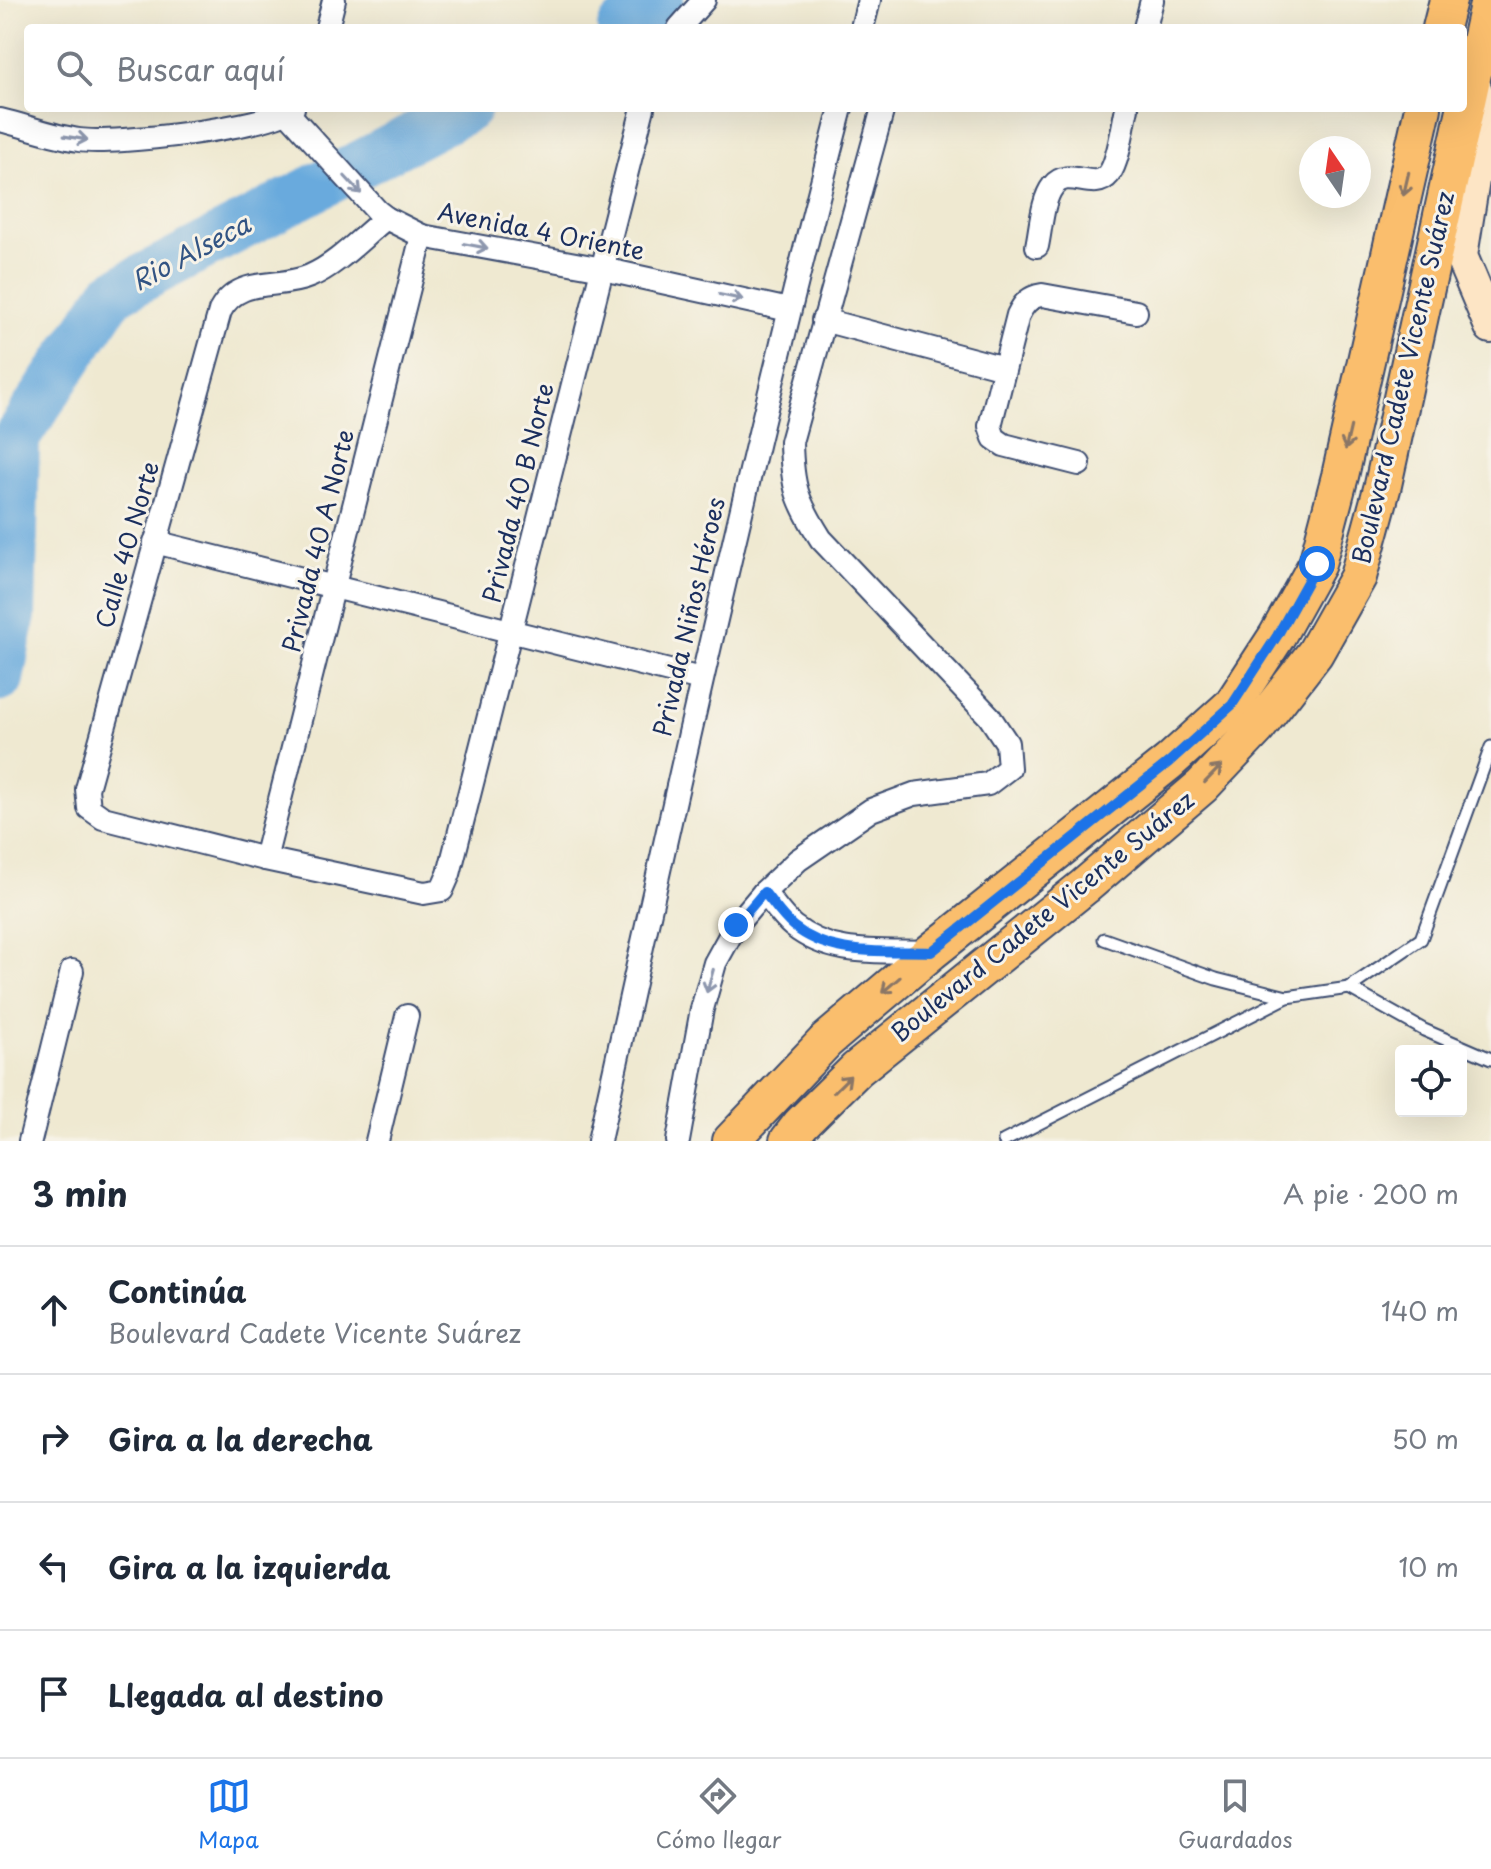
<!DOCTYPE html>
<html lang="es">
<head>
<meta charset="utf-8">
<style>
	:root { --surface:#fff; --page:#f6f6f7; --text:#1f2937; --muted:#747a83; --line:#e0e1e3; --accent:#1a73e8 }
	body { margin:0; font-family:"Playpen Sans",sans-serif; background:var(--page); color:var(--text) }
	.controls { position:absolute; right:24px; bottom:24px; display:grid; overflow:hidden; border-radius:8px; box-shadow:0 8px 32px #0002 }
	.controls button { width:72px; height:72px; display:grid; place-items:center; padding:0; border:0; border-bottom:2px solid var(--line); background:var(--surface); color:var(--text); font:40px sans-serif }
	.compass { position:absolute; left:1299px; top:136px; width:72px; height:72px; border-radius:50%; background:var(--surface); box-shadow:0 8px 32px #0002; rotate:347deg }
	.stop { position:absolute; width:24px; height:24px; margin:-18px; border:6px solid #1a73e8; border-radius:50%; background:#fff }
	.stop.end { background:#1a73e8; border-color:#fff; box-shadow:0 2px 8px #0008 }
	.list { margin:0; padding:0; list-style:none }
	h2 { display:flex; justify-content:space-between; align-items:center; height:104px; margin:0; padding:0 32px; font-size:34px }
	h2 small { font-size:26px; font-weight:400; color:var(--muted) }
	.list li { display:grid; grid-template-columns:52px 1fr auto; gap:24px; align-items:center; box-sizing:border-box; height:128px; padding:0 32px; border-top:2px solid var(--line) }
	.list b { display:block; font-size:30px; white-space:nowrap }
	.list p { margin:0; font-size:26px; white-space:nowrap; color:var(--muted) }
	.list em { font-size:26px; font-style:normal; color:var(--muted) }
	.icon { flex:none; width:44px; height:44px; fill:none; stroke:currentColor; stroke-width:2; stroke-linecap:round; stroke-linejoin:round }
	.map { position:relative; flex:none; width:1491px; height:1141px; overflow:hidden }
	.search { position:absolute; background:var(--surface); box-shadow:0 8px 32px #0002; left:24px; right:24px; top:24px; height:88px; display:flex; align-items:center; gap:20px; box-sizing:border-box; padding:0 28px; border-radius:8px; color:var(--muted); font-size:30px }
	.sheet { height:616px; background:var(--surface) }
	nav { display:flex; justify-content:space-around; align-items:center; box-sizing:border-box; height:112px; border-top:2px solid var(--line); background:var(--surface); font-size:22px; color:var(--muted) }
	nav a { display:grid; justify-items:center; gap:4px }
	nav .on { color:var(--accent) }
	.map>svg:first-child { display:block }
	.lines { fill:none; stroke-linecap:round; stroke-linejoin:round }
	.river { stroke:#69aadd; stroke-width:48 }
	.lane-casing { stroke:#3b4b6f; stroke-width:15 }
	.street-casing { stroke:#3b4b6f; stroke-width:26 }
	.secondary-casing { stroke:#3b4b6f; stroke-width:36 }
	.primary-casing { stroke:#3b4b6f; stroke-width:40 }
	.lane { stroke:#fff; stroke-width:11 }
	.street { stroke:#fff; stroke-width:22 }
	.secondary { stroke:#fde5c5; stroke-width:32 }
	.primary { stroke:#fabe6d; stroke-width:36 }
	.oneway { stroke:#8d97ae }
	.oneway2 { stroke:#8a7666 }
	.route { stroke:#1a73e8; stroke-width:10 }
	.labels { text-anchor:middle; stroke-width:6; stroke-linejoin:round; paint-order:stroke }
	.street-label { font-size:24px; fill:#1b2f5e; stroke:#f7f3e8 }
	.water-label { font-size:26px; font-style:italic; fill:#325484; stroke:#f7f3e8 }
</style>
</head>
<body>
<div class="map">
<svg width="1491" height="1141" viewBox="0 0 1491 1141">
	<rect width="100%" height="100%" fill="#f7f3e8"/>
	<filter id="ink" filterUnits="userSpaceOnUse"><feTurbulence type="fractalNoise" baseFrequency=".0125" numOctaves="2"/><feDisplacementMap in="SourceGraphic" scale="16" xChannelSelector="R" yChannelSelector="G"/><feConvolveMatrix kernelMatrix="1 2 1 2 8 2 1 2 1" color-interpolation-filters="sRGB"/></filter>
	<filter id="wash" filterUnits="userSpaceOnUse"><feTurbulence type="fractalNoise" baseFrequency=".006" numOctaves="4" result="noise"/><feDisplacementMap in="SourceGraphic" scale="32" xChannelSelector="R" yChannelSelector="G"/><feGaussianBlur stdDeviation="1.8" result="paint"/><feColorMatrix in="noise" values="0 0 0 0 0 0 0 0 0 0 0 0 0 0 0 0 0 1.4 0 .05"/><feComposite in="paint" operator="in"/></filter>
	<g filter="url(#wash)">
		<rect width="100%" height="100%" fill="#efe9d1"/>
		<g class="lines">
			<g class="river">
				<path d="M621,28L651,12L660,0"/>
				<path d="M0,678L12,615L16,438L112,294L468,108"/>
			</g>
		</g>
	</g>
	<g filter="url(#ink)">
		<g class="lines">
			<g class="lane-casing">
				<g id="lane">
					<path d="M1104,939L1216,979L1287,997"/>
					<path d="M1349,988L1421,939L1491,747"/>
					<path d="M1004,1141L1287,997L1349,988L1424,1030L1491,1059"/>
				</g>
			</g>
			<g class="street-casing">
				<g id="street">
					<path d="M327,28L334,0"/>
					<path d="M679,28L704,0"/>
					<path d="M862,28L869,0"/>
					<path d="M1145,28L1152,0"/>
					<path d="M287,112L377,211L386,218L422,236L603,269L789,310"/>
					<path d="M0,120C26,126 52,136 79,140C115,145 265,128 293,108"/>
					<path d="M386,218C362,237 338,264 310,276C278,290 239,275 220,311L87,789L89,808L103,818L265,859L424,893L442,890L449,874L643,108"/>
					<path d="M1037,246C1041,228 1042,200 1053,186C1068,166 1094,193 1109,174C1119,161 1123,124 1127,108"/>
					<path d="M823,320L1004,368"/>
					<path d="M1079,464L1004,445L994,438L990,426L1018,315C1024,303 1029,297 1042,295L1136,312"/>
					<path d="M155,542L701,679"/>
					<path d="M265,859L422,236"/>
					<path d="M764,892C773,903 782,917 793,926C833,958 882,950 931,952"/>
					<path d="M30,1141L72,971"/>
					<path d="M377,1141L407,1016"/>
					<path d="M599,1141C675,796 752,450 841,108"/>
					<path d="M678,1141L702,1009L715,963L736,925L764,892L798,860L871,810L914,794L988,784L1009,768L1007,743L989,716L821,539C797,501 792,487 791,442L883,108"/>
				</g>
			</g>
			<g class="secondary-casing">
				<path id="secondary" d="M1471,78L1484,111L1461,256L1491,327"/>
			</g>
			<g class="primary-casing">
				<g id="primary">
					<path d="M1441,28L1448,0"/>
					<path d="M731,1141L826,1041L931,952L1169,762L1232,705L1277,636L1317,564L1340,476L1423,108"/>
					<path d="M788,1141L801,1124L857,1069L1085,886L1202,786L1257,728L1315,653L1358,577L1383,485L1489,0"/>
				</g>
			</g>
			<use href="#lane" class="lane"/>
			<use href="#street" class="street"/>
			<use href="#secondary" class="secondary"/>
			<use href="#primary" class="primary"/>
		</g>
		<defs><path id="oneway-shaft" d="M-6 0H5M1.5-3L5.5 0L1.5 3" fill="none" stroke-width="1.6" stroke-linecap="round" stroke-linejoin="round" transform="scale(2)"/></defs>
		<g class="oneway">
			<use href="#oneway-shaft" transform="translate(76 138) rotate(9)"/>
			<use href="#oneway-shaft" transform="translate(353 185) rotate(47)"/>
			<use href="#oneway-shaft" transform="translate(476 246) rotate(11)"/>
			<use href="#oneway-shaft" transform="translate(731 297) rotate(12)"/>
			<use href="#oneway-shaft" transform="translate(710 981) rotate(106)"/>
		</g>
		<g class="oneway2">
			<use href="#oneway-shaft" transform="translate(1406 184) rotate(103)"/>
			<use href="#oneway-shaft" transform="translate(1348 438) rotate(103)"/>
			<use href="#oneway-shaft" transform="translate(1213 774) rotate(-46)"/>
			<use href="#oneway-shaft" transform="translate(891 985) rotate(139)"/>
			<use href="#oneway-shaft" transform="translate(842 1084) rotate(-45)"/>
		</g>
	</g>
	<g class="lines" filter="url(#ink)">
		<path class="route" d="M736,925L764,892C773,903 782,917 793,926C833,958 882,950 931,952L1169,762L1232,705L1277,636L1317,564"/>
	</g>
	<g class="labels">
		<g class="street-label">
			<text transform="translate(541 232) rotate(11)" y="8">Avenida 4 Oriente</text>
			<text transform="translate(1404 378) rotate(-77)" y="8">Boulevard Cadete Vicente Suárez</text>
			<text transform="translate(519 493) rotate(-76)" y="8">Privada 40 B Norte</text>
			<text transform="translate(319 541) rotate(-76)" y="8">Privada 40 A Norte</text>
			<text transform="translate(128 545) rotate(-74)" y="8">Calle 40 Norte</text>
			<text transform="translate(690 617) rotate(-77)" y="8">Privada Niños Héroes</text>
			<text transform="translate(1043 917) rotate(-39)" y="8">Boulevard Cadete Vicente Suárez</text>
		</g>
		<g class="water-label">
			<text transform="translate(191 253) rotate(-28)" y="9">Rio Alseca</text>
		</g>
	</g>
</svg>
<div class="controls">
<button><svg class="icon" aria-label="locate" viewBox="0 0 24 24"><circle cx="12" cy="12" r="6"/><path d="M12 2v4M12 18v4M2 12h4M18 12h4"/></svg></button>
</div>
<svg class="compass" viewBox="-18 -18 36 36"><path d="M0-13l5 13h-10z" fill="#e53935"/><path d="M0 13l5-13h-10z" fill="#747a83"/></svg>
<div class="stop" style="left:1317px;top:564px"></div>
<div class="stop end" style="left:736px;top:925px"></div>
<div class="search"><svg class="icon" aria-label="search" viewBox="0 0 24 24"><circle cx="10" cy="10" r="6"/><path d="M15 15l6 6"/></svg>Buscar aquí</div>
</div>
<section class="sheet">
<h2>3 min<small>A pie · 200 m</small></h2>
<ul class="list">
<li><svg class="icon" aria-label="ahead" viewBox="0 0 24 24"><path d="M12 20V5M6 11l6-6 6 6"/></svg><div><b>Continúa</b><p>Boulevard Cadete Vicente Suárez</p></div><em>140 m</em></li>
<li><svg class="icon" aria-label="right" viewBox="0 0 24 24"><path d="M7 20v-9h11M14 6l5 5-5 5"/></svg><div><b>Gira a la derecha</b></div><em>50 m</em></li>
<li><svg class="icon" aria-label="left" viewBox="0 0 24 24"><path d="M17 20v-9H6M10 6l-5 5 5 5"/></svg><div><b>Gira a la izquierda</b></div><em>10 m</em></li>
<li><svg class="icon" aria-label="arrive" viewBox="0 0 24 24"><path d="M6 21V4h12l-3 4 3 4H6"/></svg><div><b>Llegada al destino</b></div></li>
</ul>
</section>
<nav>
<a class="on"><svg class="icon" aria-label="map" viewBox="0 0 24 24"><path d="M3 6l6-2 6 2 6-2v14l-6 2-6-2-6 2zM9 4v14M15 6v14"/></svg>Mapa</a>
<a><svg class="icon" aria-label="directions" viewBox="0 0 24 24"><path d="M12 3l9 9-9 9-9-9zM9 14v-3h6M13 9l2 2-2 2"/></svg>Cómo llegar</a>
<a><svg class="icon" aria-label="saved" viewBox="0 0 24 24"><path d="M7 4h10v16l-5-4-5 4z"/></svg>Guardados</a>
</nav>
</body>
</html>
